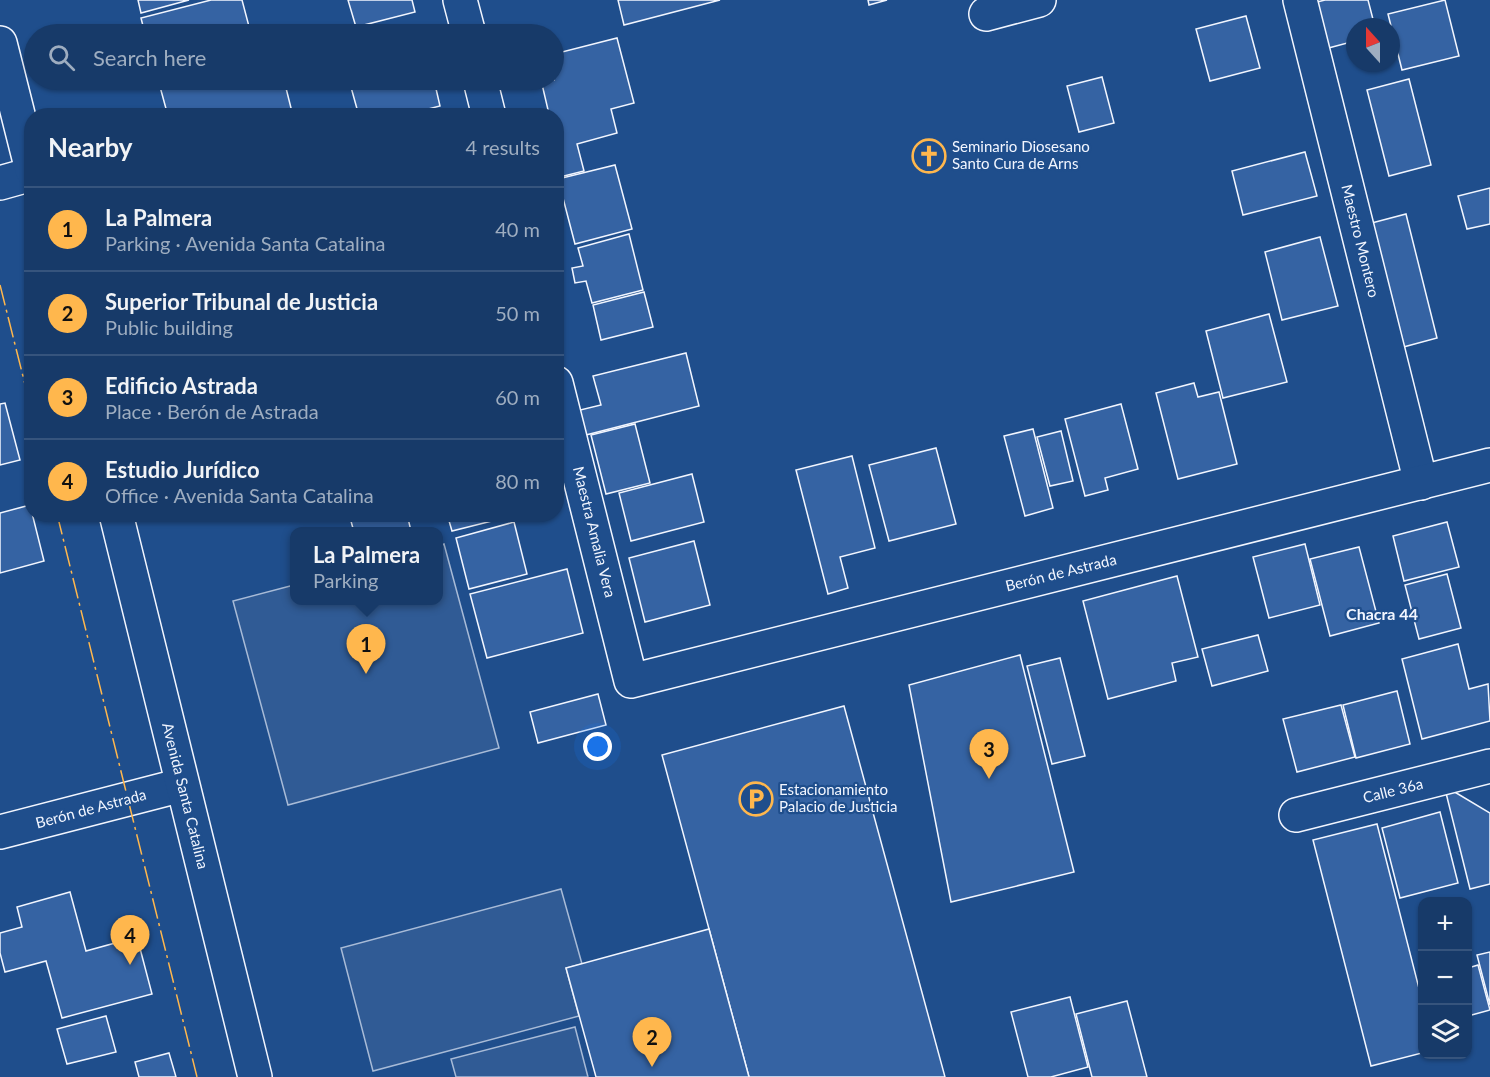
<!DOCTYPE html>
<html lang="en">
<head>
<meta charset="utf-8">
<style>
	:root { --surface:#173a69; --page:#20416f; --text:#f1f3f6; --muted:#9eadc0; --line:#36547d; --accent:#ffb74d }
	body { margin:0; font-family:Lato,sans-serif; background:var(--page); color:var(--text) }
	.controls { position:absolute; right:18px; bottom:18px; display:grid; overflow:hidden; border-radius:12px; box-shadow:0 2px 4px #0004 }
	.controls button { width:54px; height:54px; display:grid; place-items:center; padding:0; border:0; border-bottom:2px solid var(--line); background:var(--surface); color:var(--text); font:30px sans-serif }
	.compass { position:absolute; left:1346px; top:18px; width:54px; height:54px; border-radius:50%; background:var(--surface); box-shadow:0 2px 4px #0004; rotate:339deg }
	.you { position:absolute; left:598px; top:747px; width:21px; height:21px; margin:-15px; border:4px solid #fff; border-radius:50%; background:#1a73e8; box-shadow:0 0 0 9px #1a73e833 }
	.badge { display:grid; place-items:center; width:39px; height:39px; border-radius:50%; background:var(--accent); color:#111; font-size:20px; font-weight:700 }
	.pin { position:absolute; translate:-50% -50px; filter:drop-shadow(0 2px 3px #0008) }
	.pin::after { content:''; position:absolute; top:32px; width:21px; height:18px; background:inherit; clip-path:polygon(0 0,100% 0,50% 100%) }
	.popup { position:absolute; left:290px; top:527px; width:153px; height:78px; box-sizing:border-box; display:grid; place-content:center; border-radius:12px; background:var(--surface); filter:drop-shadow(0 2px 4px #0005); font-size:20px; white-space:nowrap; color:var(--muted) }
	.popup b { font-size:22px; color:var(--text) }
	.popup::after { content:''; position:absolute; left:50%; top:100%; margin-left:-12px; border:12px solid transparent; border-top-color:var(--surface) }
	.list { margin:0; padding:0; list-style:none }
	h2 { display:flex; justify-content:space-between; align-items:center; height:78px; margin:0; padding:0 24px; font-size:26px }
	h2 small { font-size:20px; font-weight:400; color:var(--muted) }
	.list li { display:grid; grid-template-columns:39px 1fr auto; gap:18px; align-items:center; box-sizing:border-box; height:84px; padding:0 24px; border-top:2px solid var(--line) }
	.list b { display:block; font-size:22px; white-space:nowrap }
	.list p { margin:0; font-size:20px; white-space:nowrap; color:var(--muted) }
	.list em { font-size:20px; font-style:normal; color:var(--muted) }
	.icon { flex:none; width:33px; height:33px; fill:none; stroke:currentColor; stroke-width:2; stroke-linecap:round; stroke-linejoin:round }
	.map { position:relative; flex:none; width:1490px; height:1077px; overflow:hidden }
	.search { position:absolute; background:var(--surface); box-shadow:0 2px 4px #0004; left:24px; top:24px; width:540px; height:66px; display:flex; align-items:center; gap:15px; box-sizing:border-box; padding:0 21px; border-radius:33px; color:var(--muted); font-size:22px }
	.panel { position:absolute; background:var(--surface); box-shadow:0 2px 4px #0004; left:24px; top:108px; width:540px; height:414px; border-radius:24px }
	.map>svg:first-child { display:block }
	.built { fill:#305b95; stroke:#a8bbd7; stroke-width:1.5 }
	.building { fill:#3563a3; stroke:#f2f6ff; stroke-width:1.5 }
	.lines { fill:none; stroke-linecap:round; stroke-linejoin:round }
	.street-casing { stroke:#f2f6ff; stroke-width:36 }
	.primary-casing { stroke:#f2f6ff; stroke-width:36 }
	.street { stroke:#1f4e8c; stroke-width:33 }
	.primary { stroke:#1f4e8c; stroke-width:33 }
	.power { stroke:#ffb74d; stroke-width:1.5; stroke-dasharray:21 4.5 3 4.5; stroke-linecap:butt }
	.labels { text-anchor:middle; stroke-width:4.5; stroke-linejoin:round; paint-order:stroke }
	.poi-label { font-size:15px; fill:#f2f6ff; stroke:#1f4e8c; text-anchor:start }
	.street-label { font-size:15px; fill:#f2f6ff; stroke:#1f4e8c }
	.neighbourhood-label { font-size:16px; font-weight:bold; fill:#f2f6ff; stroke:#1f4e8c }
</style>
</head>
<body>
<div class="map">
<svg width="1490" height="1077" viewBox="0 0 1490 1077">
	<rect width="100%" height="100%" fill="#1f4e8c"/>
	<g class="built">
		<path d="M444,544L499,748L288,805L233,601L294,585V600H438V546Z"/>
		<path d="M561,889L582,964L566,968L579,1016L373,1071L341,948Z"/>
		<path d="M575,1027L588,1077H456L451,1059Z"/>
	</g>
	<g class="building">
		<path d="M138,0H189L141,13Z"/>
		<path d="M211,0H242L251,34H145L141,18Z"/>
		<path d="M348,0H412L415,12L356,27Z"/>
		<path d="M618,0H720L624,25Z"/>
		<path d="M868,0H887L869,5Z"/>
		<path d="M1325,0H1368L1375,27H1355V41L1321,50L1309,4Z"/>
		<path d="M1445,0L1459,56L1402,70L1388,14Z"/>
		<path d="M1246,16L1260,68L1210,81L1196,29Z"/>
		<path d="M420,27L422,34H390Z"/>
		<path d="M617,38L634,103L611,109L617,133L577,144L584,171L556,178V116H543L549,114L541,80H554V54Z"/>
		<path d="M1102,77L1114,123L1079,132L1067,86Z"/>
		<path d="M1409,79L1431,165L1389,176L1367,90Z"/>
		<path d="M174,80H284L293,116H168L159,83Z"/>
		<path d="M349,80H434L440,106L401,116H359Z"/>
		<path d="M1305,152L1317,196L1243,215L1232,171Z"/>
		<path d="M615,165L632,229L575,244L558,179Z"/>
		<path d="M1490,188V224L1467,229L1458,196Z"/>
		<path d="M1406,214L1437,338L1396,349L1364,225Z"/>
		<path d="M629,234L643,290L592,303L586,281L575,283L572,268L583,266L578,248Z"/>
		<path d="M1320,237L1338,306L1282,320L1265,252Z"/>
		<path d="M644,292L653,327L601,340L593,305Z"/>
		<path d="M1269,314L1287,382L1223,398L1206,331Z"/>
		<path d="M686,353L699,406L582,436L576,411L601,405L593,376Z"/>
		<path d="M1194,383L1198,397L1219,392L1237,464L1178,479L1156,393Z"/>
		<path d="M5,403L20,460L0,465V404Z"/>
		<path d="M1121,404L1138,469L1105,478L1108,490L1085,496L1065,419Z"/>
		<path d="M635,424L650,483L606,494L591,435Z"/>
		<path d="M1033,429L1053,508L1025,516L1004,436Z"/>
		<path d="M1061,431L1073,481L1050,486L1037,437Z"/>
		<path d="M936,448L956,524L889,541L869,465Z"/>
		<path d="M852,456L875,548L840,557L848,588L828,594L796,470Z"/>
		<path d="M692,474L704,522L631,541L619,493Z"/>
		<path d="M30,505L44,561L0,573V513Z"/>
		<path d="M349,514H407L411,531L354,532Z"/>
		<path d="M447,514H508V517L452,531Z"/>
		<path d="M514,522L527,574L469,589L456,538Z"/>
		<path d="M1447,522L1459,567L1404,581L1393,536Z"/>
		<path d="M694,541L710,605L645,622L629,558Z"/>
		<path d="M1305,544L1320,605L1269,618L1253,557Z"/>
		<path d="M1359,547L1379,623L1330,636L1310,559Z"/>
		<path d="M567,569L583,633L487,658L470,594Z"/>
		<path d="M1447,574L1461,628L1419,639L1405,585Z"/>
		<path d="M1177,576L1198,657L1172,663L1176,681L1108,699L1083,601Z"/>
		<path d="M1258,635L1268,671L1212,686L1202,649Z"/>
		<path d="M1458,644L1469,689L1488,684L1490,721L1422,739L1402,659Z"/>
		<path d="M1020,655L1074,872L951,902L909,685Z"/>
		<path d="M1060,658L1085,756L1052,764L1027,666Z"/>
		<path d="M1397,691L1410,744L1356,758L1343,705Z"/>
		<path d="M598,694L606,725L538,743L530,712Z"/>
		<path d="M1341,705L1355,757L1297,772L1283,719Z"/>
		<path d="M844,706L945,1077H749L662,755Z"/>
		<path d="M1453,791L1490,813V884L1470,889L1446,793Z"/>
		<path d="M1440,812L1458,883L1400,898L1382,828Z"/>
		<path d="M1377,824L1422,1000V1053L1371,1066L1313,840Z"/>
		<path d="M70,892L86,951L137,937L152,994L62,1018L46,961L5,972L0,953V933L22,927L17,907Z"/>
		<path d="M709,929L749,1077H596L566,968Z"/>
		<path d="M1490,952V1005L1477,955Z"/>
		<path d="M1478,965L1490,1010L1468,1016V968Z"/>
		<path d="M1070,997L1088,1067L1051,1077H1028L1011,1012Z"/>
		<path d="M1127,1001L1147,1077H1092L1076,1014Z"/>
		<path d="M106,1016L116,1052L67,1064L57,1029Z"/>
		<path d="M169,1053L176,1077H139L135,1062Z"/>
	</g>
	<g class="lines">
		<g class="street-casing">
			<g id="street">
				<path d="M460,0L469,34"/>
				<path d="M1300,0L1421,483"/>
				<path d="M986,14L1039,0"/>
				<path d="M480,80L489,116"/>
				<path d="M0,183L32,174"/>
				<path d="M556,383L631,681L1490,465"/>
				<path d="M1296,815L1490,766"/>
				<path d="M0,832L182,785"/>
			</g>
		</g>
		<g class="primary-casing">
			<g id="primary">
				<path d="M0,43L32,170"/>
				<path d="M116,514L255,1077"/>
			</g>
		</g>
		<use href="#street" class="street"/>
		<use href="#primary" class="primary"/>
		<g class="power">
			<path d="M0,285L32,412"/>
			<path d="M57,514L197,1077"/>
		</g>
	</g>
	<defs>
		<g id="church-ring" transform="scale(1.725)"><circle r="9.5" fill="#1f4e8c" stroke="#ffb74d" stroke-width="1.5"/><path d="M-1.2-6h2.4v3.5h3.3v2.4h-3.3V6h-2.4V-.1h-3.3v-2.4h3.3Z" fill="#ffb74d"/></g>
		<g id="parking-ring" transform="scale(1.725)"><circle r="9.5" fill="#1f4e8c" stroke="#ffb74d" stroke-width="1.5"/><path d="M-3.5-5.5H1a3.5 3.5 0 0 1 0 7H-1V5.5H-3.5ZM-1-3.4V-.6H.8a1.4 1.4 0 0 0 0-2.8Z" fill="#ffb74d"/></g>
	</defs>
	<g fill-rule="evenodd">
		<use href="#church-ring" x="929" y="156"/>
		<use href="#parking-ring" x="756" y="799"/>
	</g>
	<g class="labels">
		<g class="poi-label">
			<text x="952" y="152">Seminario Diosesano<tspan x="952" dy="17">Santo Cura de Arns</tspan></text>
			<text x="779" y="795">Estacionamiento<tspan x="779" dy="17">Palacio de Justicia</tspan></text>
		</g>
		<g class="street-label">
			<text transform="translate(1360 241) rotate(76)" y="5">Maestro Montero</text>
			<text transform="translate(594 532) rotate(76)" y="5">Maestra Amalia Vera</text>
			<text transform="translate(1061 573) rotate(-14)" y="5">Berón de Astrada</text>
			<text transform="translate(1393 791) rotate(-14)" y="5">Calle 36a</text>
			<text transform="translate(185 796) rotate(76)" y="5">Avenida Santa Catalina</text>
			<text transform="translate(91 809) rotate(-15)" y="5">Berón de Astrada</text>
		</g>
		<g class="neighbourhood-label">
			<text x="1382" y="620">Chacra 44</text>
		</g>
	</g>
</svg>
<div class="controls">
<button>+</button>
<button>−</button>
<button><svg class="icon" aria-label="layers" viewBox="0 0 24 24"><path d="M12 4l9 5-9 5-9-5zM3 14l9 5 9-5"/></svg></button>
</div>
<svg class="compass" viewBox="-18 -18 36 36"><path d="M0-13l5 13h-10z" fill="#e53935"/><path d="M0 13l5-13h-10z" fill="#9eadc0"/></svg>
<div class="you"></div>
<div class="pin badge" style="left:366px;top:674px">1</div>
<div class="popup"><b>La Palmera</b>Parking</div>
<div class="pin badge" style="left:652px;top:1067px">2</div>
<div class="pin badge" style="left:989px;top:779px">3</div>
<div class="pin badge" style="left:130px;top:965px">4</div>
<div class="search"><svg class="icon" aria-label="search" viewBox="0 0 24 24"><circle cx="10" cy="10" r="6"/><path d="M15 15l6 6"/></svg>Search here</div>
<section class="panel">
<h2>Nearby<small>4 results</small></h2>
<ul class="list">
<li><span class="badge">1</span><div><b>La Palmera</b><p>Parking · Avenida Santa Catalina</p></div><em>40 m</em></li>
<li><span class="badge">2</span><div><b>Superior Tribunal de Justicia</b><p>Public building</p></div><em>50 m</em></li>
<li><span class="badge">3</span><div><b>Edificio Astrada</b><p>Place · Berón de Astrada</p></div><em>60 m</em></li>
<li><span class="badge">4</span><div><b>Estudio Jurídico</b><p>Office · Avenida Santa Catalina</p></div><em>80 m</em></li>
</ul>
</section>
</div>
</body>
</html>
